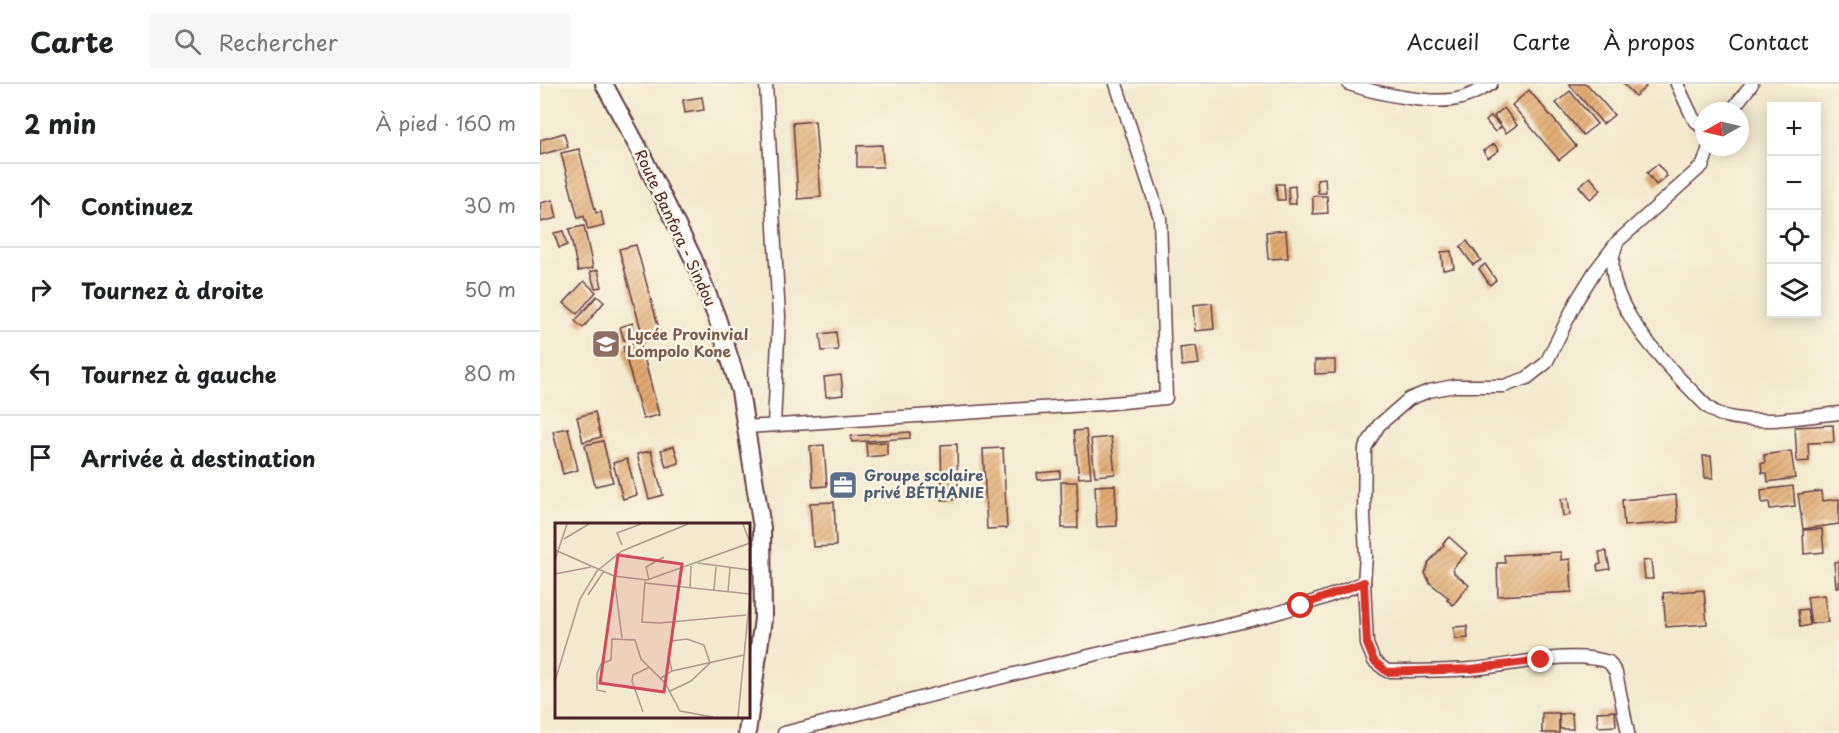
<!DOCTYPE html>
<html lang="fr">
<head>
<meta charset="utf-8">
<style>
	:root { --surface:#fff; --page:#f6f6f6; --text:#202124; --muted:#757577; --line:#e0e0e0 }
	body { margin:0; font-family:"Playpen Sans",sans-serif; background:var(--page); color:var(--text) }
	.controls { position:absolute; right:18px; top:18px; display:grid; overflow:hidden; border-radius:0px; box-shadow:0 3px 15px #0003 }
	.controls button { width:54px; height:54px; display:grid; place-items:center; padding:0; border:0; border-bottom:2px solid var(--line); background:var(--surface); color:var(--text); font:30px sans-serif }
	.compass { position:absolute; left:1155px; top:18px; width:54px; height:54px; border-radius:50%; background:var(--surface); box-shadow:0 3px 15px #0003; rotate:262deg }
	.stop { position:absolute; width:18px; height:18px; margin:-14px; border:4px solid #d93025; border-radius:50%; background:#fff }
	.stop.end { background:#d93025; border-color:#fff; box-shadow:0 2px 6px #0008 }
	.list { margin:0; padding:0; list-style:none }
	h2 { display:flex; justify-content:space-between; align-items:center; height:78px; margin:0; padding:0 24px; font-size:26px }
	h2 small { font-size:20px; font-weight:400; color:var(--muted) }
	.list li { display:grid; grid-template-columns:39px 1fr auto; gap:18px; align-items:center; box-sizing:border-box; height:84px; padding:0 24px; border-top:2px solid var(--line) }
	.list b { display:block; font-size:22px; white-space:nowrap }
	.list em { font-size:20px; font-style:normal; color:var(--muted) }
	.icon { flex:none; width:33px; height:33px; fill:none; stroke:currentColor; stroke-width:2; stroke-linecap:round; stroke-linejoin:round }
	.map { position:relative; flex:none; width:1299px; height:649px; overflow:hidden }
	header { display:flex; align-items:center; gap:36px; box-sizing:border-box; height:84px; padding:0 30px; background:var(--surface); border-bottom:2px solid var(--line) }
	header strong { font-size:28px }
	nav { display:flex; gap:33px; margin-inline-start:auto; font-size:21px }
	.search { width:420px; height:54px; background:var(--page); display:flex; align-items:center; gap:15px; box-sizing:border-box; padding:0 21px; border-radius:0px; color:var(--muted); font-size:22px }
	main { display:flex }
	aside { flex:1; background:var(--surface) }
	.map>svg:first-child { display:block }
	.building { fill:url(#building-hatch) }
	.lines { fill:none; stroke-linecap:round; stroke-linejoin:round }
	.minor-casing { stroke:#633d43; stroke-width:15 }
	.secondary-casing { stroke:#633d43; stroke-width:20 }
	.minor { stroke:#fff; stroke-width:12 }
	.secondary { stroke:#fff; stroke-width:16 }
	.route { stroke:#d93025; stroke-width:8 }
	.labels { text-anchor:middle; stroke-width:5; stroke-linejoin:round; paint-order:stroke }
	.street-label { font-size:15px; fill:#4a1f2b; stroke:#fcf5e5 }
	.education-label { font-size:15px; font-weight:bold; fill:#785e54; stroke:#fcf5e5; text-anchor:start }
	.service-label { font-size:15px; font-weight:bold; fill:#4e5e75; stroke:#fcf5e5; text-anchor:start }
	.inset-road { fill:none; stroke:#af988d; stroke-width:1.5 }
	.view { fill:#d1495b; fill-opacity:0.15; stroke:#d1495b; stroke-width:3 }
	.inset-edge { fill:none; stroke:#4a1f2b; stroke-width:3 }
</style>
</head>
<body>
<header>
<strong>Carte</strong>
<div class="search"><svg class="icon" aria-label="search" viewBox="0 0 24 24"><circle cx="10" cy="10" r="6"/><path d="M15 15l6 6"/></svg>Rechercher</div>
<nav><a>Accueil</a><a>Carte</a><a>À propos</a><a>Contact</a></nav>
</header>
<main>
<aside>
<h2>2 min<small>À pied · 160 m</small></h2>
<ul class="list">
<li><svg class="icon" aria-label="ahead" viewBox="0 0 24 24"><path d="M12 20V5M6 11l6-6 6 6"/></svg><div><b>Continuez</b></div><em>30 m</em></li>
<li><svg class="icon" aria-label="right" viewBox="0 0 24 24"><path d="M7 20v-9h11M14 6l5 5-5 5"/></svg><div><b>Tournez à droite</b></div><em>50 m</em></li>
<li><svg class="icon" aria-label="left" viewBox="0 0 24 24"><path d="M17 20v-9H6M10 6l-5 5 5 5"/></svg><div><b>Tournez à gauche</b></div><em>80 m</em></li>
<li><svg class="icon" aria-label="arrive" viewBox="0 0 24 24"><path d="M6 21V4h12l-3 4 3 4H6"/></svg><div><b>Arrivée à destination</b></div></li>
</ul>
</aside>
<div class="map">
<svg width="1299" height="649" viewBox="0 0 1299 649">
	<defs>
		<pattern id="building-hatch" width="6" height="6" patternUnits="userSpaceOnUse" patternTransform="scale(1.5)"><rect width="6" height="6" fill="#e2aa71"/><path d="M-1 1l2-2M0 6l6-6M5 7l2-2" fill="none" stroke="#b98a5d"/></pattern>
	</defs>
	<rect width="100%" height="100%" fill="#fcf5e5"/>
	<filter id="ink" filterUnits="userSpaceOnUse"><feTurbulence type="fractalNoise" baseFrequency=".0167" numOctaves="2"/><feDisplacementMap in="SourceGraphic" scale="12" xChannelSelector="R" yChannelSelector="G"/><feConvolveMatrix kernelMatrix="1 2 1 2 8 2 1 2 1" color-interpolation-filters="sRGB"/></filter>
	<filter id="wash" filterUnits="userSpaceOnUse"><feTurbulence type="fractalNoise" baseFrequency=".008" numOctaves="4" result="noise"/><feDisplacementMap in="SourceGraphic" scale="24" xChannelSelector="R" yChannelSelector="G"/><feGaussianBlur stdDeviation="1.35" result="paint"/><feColorMatrix in="noise" values="0 0 0 0 0 0 0 0 0 0 0 0 0 0 0 0 0 1.4 0 .05"/><feComposite in="paint" operator="in"/></filter>
	<g filter="url(#wash)">
		<rect width="100%" height="100%" fill="#f2e9ce"/>
		<g id="blocks">
			<g class="building">
				<path d="M1029,0H1047L1074,31L1063,40Z"/>
				<path d="M1084,0H1103L1106,3L1095,12Z"/>
				<path d="M989,6L1036,62L1019,76L972,21Z"/>
				<path d="M1030,7L1057,40L1043,51L1016,19Z"/>
				<path d="M162,13L164,26L145,29L143,16Z"/>
				<path d="M964,24L977,41L966,49L954,32Z"/>
				<path d="M951,32L961,43L955,48L946,37Z"/>
				<path d="M275,37L281,113L258,115L253,39Z"/>
				<path d="M24,49L28,63L0,71V56Z"/>
				<path d="M954,60L959,66L948,74L943,67Z"/>
				<path d="M342,61L343,83H317V62Z"/>
				<path d="M39,65L56,129L61,128L64,142L48,146L44,132L38,134L21,69Z"/>
				<path d="M1118,80L1127,92L1116,101L1107,89Z"/>
				<path d="M1050,93L1061,106L1050,115L1039,102Z"/>
				<path d="M785,94L786,109H778L777,95Z"/>
				<path d="M736,100H744L745,116H737Z"/>
				<path d="M755,102L756,120H749L748,103Z"/>
				<path d="M773,112H787L788,129L773,130Z"/>
				<path d="M13,116L17,134L1,138L0,119Z"/>
				<path d="M44,142L53,184L38,187L29,145Z"/>
				<path d="M746,146L748,174L728,175L726,148Z"/>
				<path d="M23,147L27,161L19,164L14,149Z"/>
				<path d="M927,157L941,176L933,181L920,163Z"/>
				<path d="M96,161L121,252L104,257L79,165Z"/>
				<path d="M911,167L914,184L903,186L901,168Z"/>
				<path d="M945,180L956,196L950,201L939,185Z"/>
				<path d="M58,186L62,203L55,204L50,188Z"/>
				<path d="M44,197L56,208L37,230L24,219Z"/>
				<path d="M57,212L64,218L43,244L35,237Z"/>
				<path d="M672,219L674,245L655,247L653,221Z"/>
				<path d="M93,239L97,252L84,256L80,243Z"/>
				<path d="M296,248L298,266L282,267L280,250Z"/>
				<path d="M100,258L119,331L103,335L83,263Z"/>
				<path d="M656,262L659,280L642,282L640,264Z"/>
				<path d="M775,276H795V289L775,290Z"/>
				<path d="M301,291L303,311L286,313L284,293Z"/>
				<path d="M55,328L61,353L43,358L37,333Z"/>
				<path d="M1293,341L1294,358L1268,359L1269,377L1257,378L1255,343Z"/>
				<path d="M28,344L38,386L23,390L13,347Z"/>
				<path d="M546,346L551,393L539,394L534,347Z"/>
				<path d="M370,348V354L312,358L311,352Z"/>
				<path d="M571,353L575,390L555,392L551,355Z"/>
				<path d="M63,357L73,398L55,402L45,361Z"/>
				<path d="M347,358V371L327,373L326,359Z"/>
				<path d="M417,360L418,415L402,416L401,361Z"/>
				<path d="M284,361L287,402L273,403L270,362Z"/>
				<path d="M134,362L139,379L126,383L121,366Z"/>
				<path d="M463,364L467,444L447,445L443,365Z"/>
				<path d="M111,367L123,411L109,415L97,370Z"/>
				<path d="M1251,367L1255,394L1228,398L1227,389H1222L1221,379H1225L1224,371Z"/>
				<path d="M1163,372H1171L1173,394H1165Z"/>
				<path d="M87,375L97,411L83,415L73,379Z"/>
				<path d="M520,387V394L498,396L497,389Z"/>
				<path d="M521,398H537L538,444H522Z"/>
				<path d="M575,401L577,442L557,443L555,402Z"/>
				<path d="M1253,402L1255,422L1230,425L1229,418L1222,419L1221,406Z"/>
				<path d="M1281,407L1282,417L1299,415V440L1263,445L1258,410Z"/>
				<path d="M1136,411L1138,438L1084,442L1082,416Z"/>
				<path d="M1028,414L1030,431L1023,432L1021,415Z"/>
				<path d="M294,418L296,462L273,463L270,419Z"/>
				<path d="M1282,445L1284,468L1264,470L1263,446Z"/>
				<path d="M909,453L927,469L913,484L914,489L929,501L913,521L907,516L909,514L890,499L885,489L889,478L904,461L903,459Z"/>
				<path d="M1066,467L1070,485L1058,487L1057,481L1061,480L1059,468Z"/>
				<path d="M1021,468V476L1030,475L1032,508L958,512L957,479H965L964,471Z"/>
				<path d="M1111,476L1113,495H1105L1103,477Z"/>
				<path d="M1294,478H1299V503H1296Z"/>
				<path d="M1164,506L1167,540L1126,543L1123,509Z"/>
				<path d="M1284,511L1288,538L1271,540L1267,513Z"/>
				<path d="M1267,525L1270,541L1260,543L1258,526Z"/>
				<path d="M927,542L928,554L915,555L914,543Z"/>
				<path d="M1075,627L1076,642L1058,643L1057,628Z"/>
				<rect x="1002" y="629" width="17" height="20"/>
				<path d="M1032,629L1033,645H1020L1019,630Z"/>
			</g>
		</g>
	</g>
	<g filter="url(#ink)">
		<use href="#blocks" fill-opacity="0" stroke="#633d43" stroke-width="1.5"/>
		<g class="lines">
			<g class="minor-casing">
				<g id="minor">
					<path d="M226,0L239,233L234,341"/>
					<path d="M809,0C835,9 894,22 921,14C931,12 942,5 951,0"/>
					<path d="M1137,0L1153,34L1164,46"/>
					<path d="M1191,27L1212,0"/>
					<path d="M1076,162C1057,208 1118,272 1147,302C1159,313 1168,328 1185,332C1222,341 1262,333 1299,329"/>
					<path d="M206,343L561,320L626,314L620,134L576,0"/>
					<path d="M244,649C352,622 461,592 570,567C656,548 743,534 824,498"/>
					<path d="M1088,649L1076,589L1069,578C1030,565 972,582 931,585C903,587 875,587 847,587L834,577L827,560L824,498L826,472L824,431L825,364L839,341L869,315L889,307L914,302H964L987,294L1006,279L1037,216L1055,187L1078,157L1163,81L1169,63"/>
				</g>
			</g>
			<g class="secondary-casing">
				<path id="secondary" d="M64,0L99,65L153,174L177,234L200,307L222,444L223,535L207,649"/>
			</g>
			<use href="#minor" class="minor"/>
			<use href="#secondary" class="secondary"/>
		</g>
	</g>
	<g class="lines" filter="url(#ink)">
		<path class="route" d="M761,522L824,498L827,560L834,577L847,588L931,585L1001,576"/>
	</g>
	<defs>
		<g id="school-square" transform="scale(1.5)"><rect x="-9" y="-9" width="18" height="18" rx="4" fill="#8d6e63" stroke="#fcf5e5"/><path d="M0-5L7-2L0 1L-7-2ZM-4 1L0 2.5L4 1V4Q0 6-4 4Z" fill="#fff"/></g>
		<g id="office-square" transform="scale(1.5)"><rect x="-9" y="-9" width="18" height="18" rx="4" fill="#5c6f8a" stroke="#fcf5e5"/><path d="M-6-3h4V-5.5h4V-3h4V5H-6ZM-1-4.5V-3h2v-1.5ZM-6 0V1H6V0Z" fill="#fff"/></g>
	</defs>
	<g fill-rule="evenodd">
		<use href="#school-square" x="66" y="260"/>
		<use href="#office-square" x="303" y="401"/>
	</g>
	<g class="labels">
		<g class="street-label">
			<text transform="translate(135 144) rotate(65)" y="5">Route Banfora - Sindou</text>
		</g>
		<g class="education-label">
			<text x="87" y="256">Lycée Provinvial<tspan x="87" dy="17">Lompolo Kone</tspan></text>
		</g>
		<g class="service-label">
			<text x="324" y="397">Groupe scolaire<tspan x="324" dy="17">privé BÉTHANIE</tspan></text>
		</g>
	</g>
	<g transform="translate(15 439)">
		<rect width="195" height="195" fill="#f2e9ce"/>
		<path class="inset-road" d="M188,1L195,20M9,16L34,1M67,22L62,10L86,1M0,27L59,53L92,57L195,20M0,37L12,1M143,40L195,47M0,51L36,44M59,53L67,115M94,57L91,44L109,34M90,58L87,99L105,100L191,92M90,60L195,71M135,65L136,43M159,67L161,44M173,69L175,45M33,72L49,48M117,148L189,132M106,155L117,148L113,131L117,118L132,116L149,122L155,140L136,158L115,168M0,158L25,76L42,48L67,28L133,1M51,169L42,167V151L46,141L56,137L57,116L80,117L86,136L110,160L125,188L158,194M88,189L77,158L78,152L95,144M183,194L195,72"/>
		<path class="view" d="M63,32L127,41L109,169L45,160Z"/>
		<rect width="195" height="195" class="inset-edge"/>
	</g>
</svg>
<div class="controls">
<button>+</button>
<button>−</button>
<button><svg class="icon" aria-label="locate" viewBox="0 0 24 24"><circle cx="12" cy="12" r="6"/><path d="M12 2v4M12 18v4M2 12h4M18 12h4"/></svg></button>
<button><svg class="icon" aria-label="layers" viewBox="0 0 24 24"><path d="M12 4l9 5-9 5-9-5zM3 14l9 5 9-5"/></svg></button>
</div>
<svg class="compass" viewBox="-18 -18 36 36"><path d="M0-13l5 13h-10z" fill="#e53935"/><path d="M0 13l5-13h-10z" fill="#757577"/></svg>
<div class="stop" style="left:761px;top:522px"></div>
<div class="stop end" style="left:1001px;top:576px"></div>
</div>
</main>
</body>
</html>
